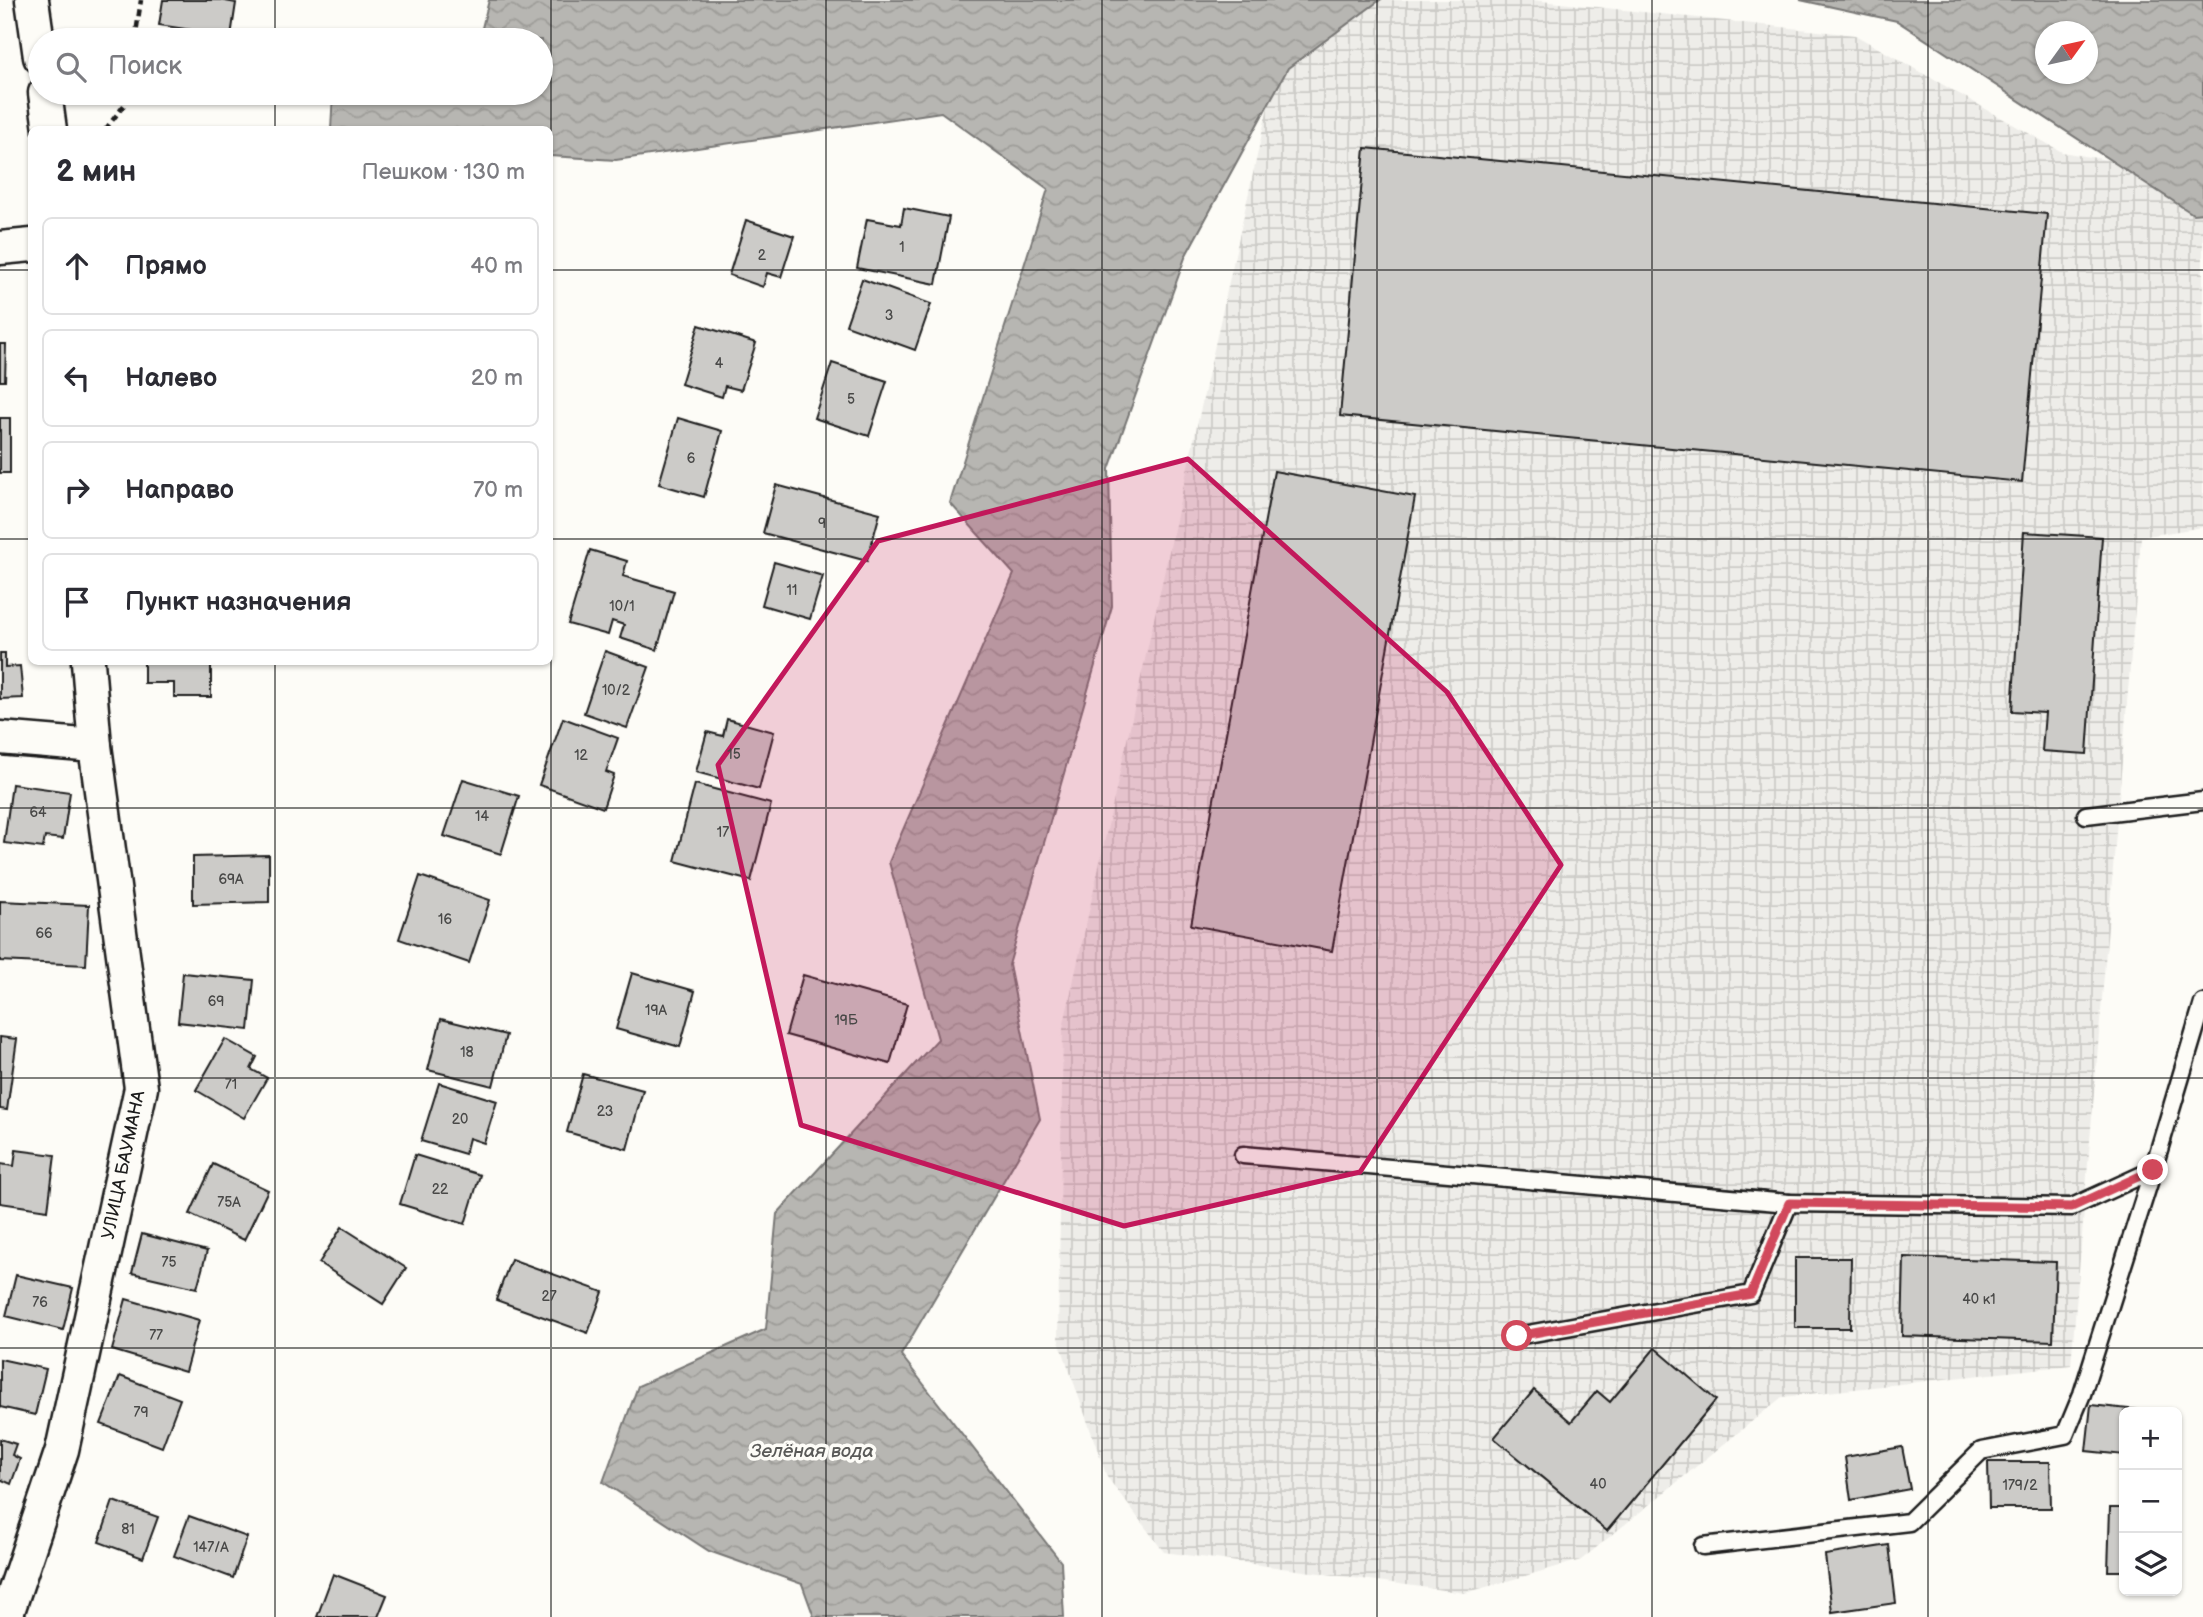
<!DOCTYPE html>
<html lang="ru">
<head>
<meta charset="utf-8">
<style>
	:root { --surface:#fff; --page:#f2f2f3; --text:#2b2b33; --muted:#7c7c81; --line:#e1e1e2 }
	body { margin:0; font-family:"Balsamiq Sans",sans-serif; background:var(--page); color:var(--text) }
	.controls { position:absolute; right:21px; bottom:21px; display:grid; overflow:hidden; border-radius:10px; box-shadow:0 2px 5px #0004 }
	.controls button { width:63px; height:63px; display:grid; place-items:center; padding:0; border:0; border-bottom:2px solid var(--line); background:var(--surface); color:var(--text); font:35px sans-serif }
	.compass { position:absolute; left:2035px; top:21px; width:63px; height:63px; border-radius:50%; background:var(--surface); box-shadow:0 2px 5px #0004; rotate:57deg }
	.stop { position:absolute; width:21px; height:21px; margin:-16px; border:5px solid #d1495b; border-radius:50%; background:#fff }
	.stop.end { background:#d1495b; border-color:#fff; box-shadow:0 2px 7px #0008 }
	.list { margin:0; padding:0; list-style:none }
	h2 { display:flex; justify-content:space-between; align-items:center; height:91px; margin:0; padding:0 28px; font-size:30px }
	h2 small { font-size:23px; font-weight:400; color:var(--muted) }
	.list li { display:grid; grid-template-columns:46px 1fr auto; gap:21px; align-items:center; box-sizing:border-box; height:98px; margin:0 14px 14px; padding:0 14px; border:2px solid var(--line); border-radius:10px }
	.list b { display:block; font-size:26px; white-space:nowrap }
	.list em { font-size:23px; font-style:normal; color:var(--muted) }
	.icon { flex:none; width:38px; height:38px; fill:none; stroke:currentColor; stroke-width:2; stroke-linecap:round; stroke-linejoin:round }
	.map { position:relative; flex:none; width:2203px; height:1617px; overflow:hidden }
	.search { position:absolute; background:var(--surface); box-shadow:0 2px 5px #0004; left:28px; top:28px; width:525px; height:77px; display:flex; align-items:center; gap:18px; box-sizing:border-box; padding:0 24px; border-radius:38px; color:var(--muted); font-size:26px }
	.panel { position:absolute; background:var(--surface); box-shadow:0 2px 5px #0004; left:28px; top:126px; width:525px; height:539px; border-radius:10px }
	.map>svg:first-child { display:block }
	.industrial { fill:url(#industrial-grid) }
	.water { fill:url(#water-waves); stroke:#797876; stroke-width:2; fill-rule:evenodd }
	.building { fill:#cccbc8; stroke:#1c1c1c; stroke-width:2 }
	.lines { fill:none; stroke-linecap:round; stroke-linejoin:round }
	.service-casing { stroke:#1c1c1c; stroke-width:21 }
	.minor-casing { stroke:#1c1c1c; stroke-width:37 }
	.path { stroke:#1c1c1c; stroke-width:4.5; stroke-dasharray:7 5; stroke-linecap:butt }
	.service { stroke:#fdfcf7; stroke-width:16 }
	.minor { stroke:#fdfcf7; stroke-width:32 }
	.route { stroke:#d1495b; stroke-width:9 }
	.marked { fill:#c2185b; fill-opacity:0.2; stroke:#c2185b; stroke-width:5; stroke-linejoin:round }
	.grid { fill:none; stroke:#1c1c1c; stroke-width:2; stroke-opacity:0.55 }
	.labels { text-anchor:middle; stroke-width:7; stroke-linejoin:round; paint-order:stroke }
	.number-label { font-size:14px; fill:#484847 }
	.street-label { font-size:18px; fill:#1c1c1c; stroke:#fdfcf7 }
	.water-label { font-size:19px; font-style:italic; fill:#5a5a58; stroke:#fdfcf7 }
</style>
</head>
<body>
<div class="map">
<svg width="2203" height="1617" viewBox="0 0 2203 1617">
	<defs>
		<pattern id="industrial-grid" width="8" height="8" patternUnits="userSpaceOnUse" patternTransform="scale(1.75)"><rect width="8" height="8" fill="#eeede9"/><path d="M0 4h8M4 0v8" fill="none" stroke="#cccbc7"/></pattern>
		<pattern id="water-waves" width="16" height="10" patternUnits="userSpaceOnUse" patternTransform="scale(1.75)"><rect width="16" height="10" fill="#b7b6b2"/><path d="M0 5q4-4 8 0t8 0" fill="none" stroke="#9d9c98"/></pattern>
	</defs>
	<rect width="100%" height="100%" fill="#fdfcf7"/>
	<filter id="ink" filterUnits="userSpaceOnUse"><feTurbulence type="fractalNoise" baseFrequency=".0143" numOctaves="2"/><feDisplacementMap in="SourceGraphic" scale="14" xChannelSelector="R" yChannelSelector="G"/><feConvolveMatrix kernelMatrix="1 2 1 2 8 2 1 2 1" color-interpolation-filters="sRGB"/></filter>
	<g filter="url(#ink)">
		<path class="industrial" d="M1365,0H1532L1855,35L2062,152L2203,177V527L2141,537L2071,1365L1782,1397L1581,1560L1465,1593L1164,1552L1107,1477L1058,1338L1063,1028L1275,75Z"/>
		<g class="water">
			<path d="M489,0H1380L1288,68L1186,255L1109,469L1112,606L1009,965L1040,1119L901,1355L1061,1562L1064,1617H814L802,1584L709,1551L603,1482L638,1386L766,1329L777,1214L938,1039L889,862L1014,574L950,503L1048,189L941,112L616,160L550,156V130L331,129L333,93H541V40H479Z"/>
			<path d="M1800,0H2203V213L2193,214L1897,21ZM2046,32H2088V74H2046Z"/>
		</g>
		<g class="building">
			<path d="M163,0H220L236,3L231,36L159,25Z"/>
			<path d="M1365,148L2047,214L2022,482L1340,416Z"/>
			<path d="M904,208L949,217L936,284L857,268L867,219L901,225Z"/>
			<path d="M746,220L794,236L781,277L767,273L763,287L729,275Z"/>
			<path d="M862,279L931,304L915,350L846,325Z"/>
			<path d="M699,325L756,343L741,390L725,386L722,397L681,384Z"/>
			<path d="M0,344H6L5,381H0Z"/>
			<path d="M832,363L887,381L869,436L814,418Z"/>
			<rect x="0" y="418" width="10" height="55"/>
			<path d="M678,418L722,431L704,497L659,484Z"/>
			<path d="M1274,471L1415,497L1332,951L1191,925Z"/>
			<path d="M776,485L880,513L867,561L763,533Z"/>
			<path d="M2024,532L2102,537L2087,754L2042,751L2045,713L2012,711Z"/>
			<path d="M590,550L627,561L623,576L674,591L657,650L620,638L624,625L612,621L608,635L568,624Z"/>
			<path d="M774,562L823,576L810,619L762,605Z"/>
			<path d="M605,651L649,667L627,728L584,713Z"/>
			<path d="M0,653H5V667L20,666L23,698L0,699Z"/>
			<path d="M144,662H211V697H174V683H144Z"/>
			<path d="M563,718L618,738L606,772L614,775L603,808L539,785Z"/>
			<path d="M727,719L774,732L759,789L696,772L707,732L723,736Z"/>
			<path d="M463,779L519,796L501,854L444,836Z"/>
			<path d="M12,784L70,792L63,839L45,837L43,848L4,843Z"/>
			<path d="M695,784L771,804L751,881L675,861Z"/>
			<path d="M269,855V902L193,904V857Z"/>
			<path d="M420,876L490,900L469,963L399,939Z"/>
			<path d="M0,901L89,905L86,965L0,961Z"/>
			<path d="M183,973L254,980L249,1030L178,1022Z"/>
			<path d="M632,973L695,991L680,1047L616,1029Z"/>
			<path d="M803,975L907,1004L890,1064L786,1035Z"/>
			<path d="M441,1019L506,1035L493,1086L428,1070Z"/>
			<path d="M0,1037L17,1039L7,1110L0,1109Z"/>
			<path d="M225,1039L257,1057L251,1069L267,1078L244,1118L196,1090Z"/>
			<path d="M583,1074L643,1090L627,1149L567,1132Z"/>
			<path d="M439,1083L497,1101L484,1143L469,1138L465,1154L421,1141Z"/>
			<path d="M16,1150L55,1155L48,1210L0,1203V1164L14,1166Z"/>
			<path d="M415,1155L480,1175L465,1224L400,1204Z"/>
			<path d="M213,1164L268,1190L244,1240L190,1214Z"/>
			<path d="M342,1227L406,1268L383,1304L319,1263Z"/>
			<path d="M142,1234L207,1251L197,1288L132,1273Z"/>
			<path d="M1904,1257L2056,1262L2053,1341L1902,1336Z"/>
			<path d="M1795,1258H1851L1850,1328H1795Z"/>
			<path d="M511,1259L603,1292L588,1333L496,1300Z"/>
			<path d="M16,1275L73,1288L63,1330L6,1316Z"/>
			<path d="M126,1299L199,1320L185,1372L112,1350Z"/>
			<path d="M1655,1348L1716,1400L1607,1531L1494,1438L1534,1390L1571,1422L1597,1391L1610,1402Z"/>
			<path d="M0,1359L46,1369L35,1415L0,1407Z"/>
			<path d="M120,1376L180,1399L162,1447L101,1424Z"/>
			<path d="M2091,1405L2138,1410L2124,1412V1455L2086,1451Z"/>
			<path d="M0,1439L16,1444L12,1455L20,1459L11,1484L0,1479Z"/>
			<path d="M1902,1447L1910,1489L1851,1500L1845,1457Z"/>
			<path d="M1988,1462H2050L2051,1508H1989Z"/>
			<path d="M113,1501L158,1517L143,1558L99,1542Z"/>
			<path d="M2110,1508H2124V1571H2108Z"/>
			<path d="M189,1516L247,1537L233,1578L174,1556Z"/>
			<path d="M1889,1545L1896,1603L1832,1612L1825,1555Z"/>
			<path d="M333,1574L387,1595L378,1617H317Z"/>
		</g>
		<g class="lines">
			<g class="service-casing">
				<g id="service">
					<path d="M2086,815L2203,801"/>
					<path d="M1243,1155L1789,1203"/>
					<path d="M1517,1336L1751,1294L1789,1203L2072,1207L2153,1170L2203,1003"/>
					<path d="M1703,1546L1909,1522L1981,1451L2065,1435L2082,1394L2153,1170"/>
				</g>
			</g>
			<g class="minor-casing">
				<g id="minor">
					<path d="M32,0L40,57"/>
					<path d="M45,93L50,130"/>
					<path d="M0,248L32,245"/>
					<path d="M0,738L95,746"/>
					<path d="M6,1617L62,1450L141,1088L95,746L88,662"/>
				</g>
			</g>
			<g class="path">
				<path d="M135,40L141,0"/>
				<path d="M105,130L125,104L127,93"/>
			</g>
			<use href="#service" class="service"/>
			<use href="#minor" class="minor"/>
		</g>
	</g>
	<g class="lines" filter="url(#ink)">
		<path class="route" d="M1517,1336L1751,1294L1789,1203L2072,1207L2153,1170"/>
	</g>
	<path class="marked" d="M1188,459L1447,692L1561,865L1360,1172L1124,1226L801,1125L718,765L878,541Z"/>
	<path class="grid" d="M275,0V40M551,0V1617M826,0V1617M1102,0V1617M1377,0V1617M1652,0V1617M1928,0V1617M275,93V130M0,270H32M550,270H2203M0,539H32M550,539H2203M275,662V1617M0,808H2203M0,1078H2203M0,1348H2203"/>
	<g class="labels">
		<g class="number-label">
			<text x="902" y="252">1</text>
			<text x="762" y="260">2</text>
			<text x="889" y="320">3</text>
			<text x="719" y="368">4</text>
			<text x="851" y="404">5</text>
			<text x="691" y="463">6</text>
			<text x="822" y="528">9</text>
			<text x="792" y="595">11</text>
			<text x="622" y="611">10/1</text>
			<text x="616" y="695">10/2</text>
			<text x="734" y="759">15</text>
			<text x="581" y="760">12</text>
			<text x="38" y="817">64</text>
			<text x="482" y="821">14</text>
			<text x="723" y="837">17</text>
			<text x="231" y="884">69А</text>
			<text x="445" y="924">16</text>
			<text x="44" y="938">66</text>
			<text x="216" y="1006">69</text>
			<text x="656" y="1015">19А</text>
			<text x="846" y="1025">19Б</text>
			<text x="467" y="1057">18</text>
			<text x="231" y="1089">71</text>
			<text x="605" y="1116">23</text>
			<text x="460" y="1124">20</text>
			<text x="440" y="1194">22</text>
			<text x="229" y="1207">75А</text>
			<text x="169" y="1267">75</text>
			<text x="549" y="1301">27</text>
			<text x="1979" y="1304">40 к1</text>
			<text x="40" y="1307">76</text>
			<text x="156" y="1340">77</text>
			<text x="141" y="1417">79</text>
			<text x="1598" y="1489">40</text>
			<text x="2020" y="1490">179/2</text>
			<text x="128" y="1534">81</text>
			<text x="211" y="1552">147/А</text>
		</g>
		<g class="street-label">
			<text transform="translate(123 1165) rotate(-78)" y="6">УЛИЦА БАУМАНА</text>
		</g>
		<g class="water-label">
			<text x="812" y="1457">Зелёная вода</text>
		</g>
	</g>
</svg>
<div class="controls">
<button>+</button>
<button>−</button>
<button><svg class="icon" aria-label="layers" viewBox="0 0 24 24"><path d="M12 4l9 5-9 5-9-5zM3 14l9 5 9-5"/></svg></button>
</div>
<svg class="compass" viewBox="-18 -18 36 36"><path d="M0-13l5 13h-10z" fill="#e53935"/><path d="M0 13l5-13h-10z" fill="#7c7c81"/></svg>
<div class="stop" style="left:1517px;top:1336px"></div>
<div class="stop end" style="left:2153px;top:1170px"></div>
<div class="search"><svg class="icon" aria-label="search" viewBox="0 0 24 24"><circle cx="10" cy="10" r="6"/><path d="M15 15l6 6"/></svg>Поиск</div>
<section class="panel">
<h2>2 мин<small>Пешком · 130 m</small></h2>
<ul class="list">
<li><svg class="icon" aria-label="ahead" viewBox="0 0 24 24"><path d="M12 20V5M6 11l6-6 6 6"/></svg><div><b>Прямо</b></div><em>40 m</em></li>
<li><svg class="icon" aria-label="left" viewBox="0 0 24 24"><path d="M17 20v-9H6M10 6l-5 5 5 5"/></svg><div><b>Налево</b></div><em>20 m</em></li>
<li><svg class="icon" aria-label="right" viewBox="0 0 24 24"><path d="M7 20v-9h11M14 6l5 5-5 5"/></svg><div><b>Направо</b></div><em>70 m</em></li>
<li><svg class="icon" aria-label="arrive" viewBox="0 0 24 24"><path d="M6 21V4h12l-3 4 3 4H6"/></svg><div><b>Пункт назначения</b></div></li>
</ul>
</section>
</div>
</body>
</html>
